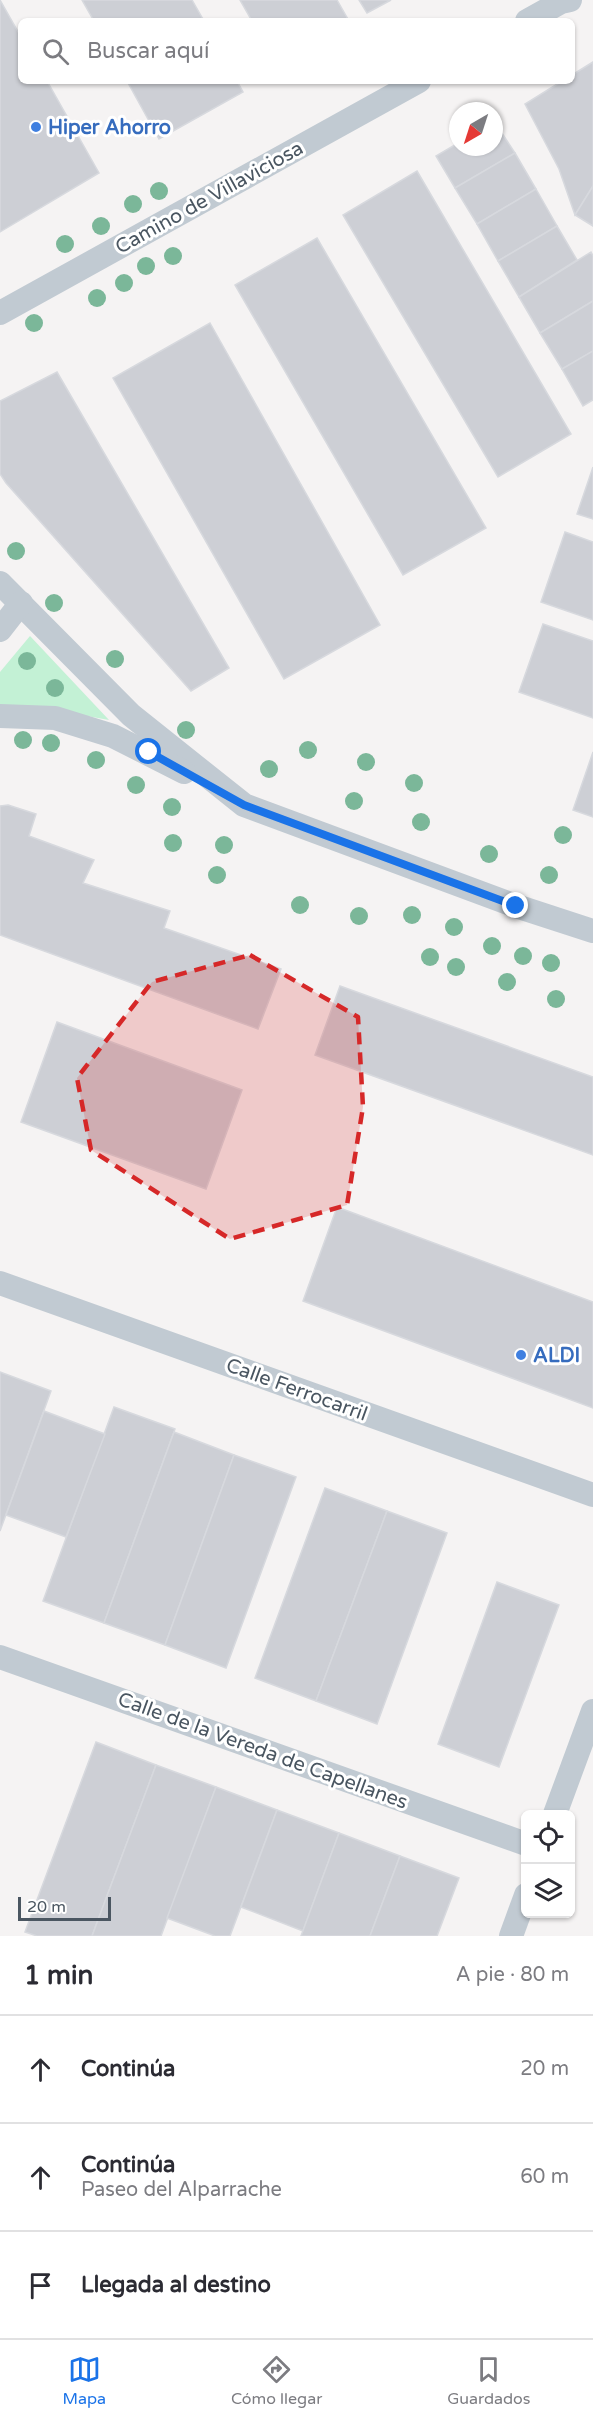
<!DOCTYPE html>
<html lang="es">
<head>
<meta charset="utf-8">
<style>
	:root { --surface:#fff; --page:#f7f7f7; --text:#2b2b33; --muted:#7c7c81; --line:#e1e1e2; --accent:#1a73e8 }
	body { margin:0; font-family:"Varela Round",sans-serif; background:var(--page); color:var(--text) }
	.controls { position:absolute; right:18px; bottom:18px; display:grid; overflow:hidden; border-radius:9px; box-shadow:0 2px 4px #0004 }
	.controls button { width:54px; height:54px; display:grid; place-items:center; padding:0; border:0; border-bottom:2px solid var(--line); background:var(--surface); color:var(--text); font:30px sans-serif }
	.compass { position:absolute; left:449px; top:102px; width:54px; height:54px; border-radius:50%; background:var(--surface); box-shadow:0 2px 4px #0004; rotate:219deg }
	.scale { position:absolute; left:18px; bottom:15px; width:93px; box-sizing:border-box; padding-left:6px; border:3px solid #4a5661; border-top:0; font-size:16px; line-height:21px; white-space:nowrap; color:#4a5661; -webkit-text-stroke:4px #fff; paint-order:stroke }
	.stop { position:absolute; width:18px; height:18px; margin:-14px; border:4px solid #1a73e8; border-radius:50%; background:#fff }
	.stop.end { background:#1a73e8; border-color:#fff; box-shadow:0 2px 6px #0008 }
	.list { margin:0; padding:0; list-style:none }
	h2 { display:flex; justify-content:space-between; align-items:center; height:78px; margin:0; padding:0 24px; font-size:26px }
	h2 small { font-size:20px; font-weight:400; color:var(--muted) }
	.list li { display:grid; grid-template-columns:39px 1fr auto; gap:18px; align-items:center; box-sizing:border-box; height:108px; padding:0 24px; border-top:2px solid var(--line) }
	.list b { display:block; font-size:22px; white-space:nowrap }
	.list p { margin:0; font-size:20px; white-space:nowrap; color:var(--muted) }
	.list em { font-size:20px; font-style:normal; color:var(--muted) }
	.icon { flex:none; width:33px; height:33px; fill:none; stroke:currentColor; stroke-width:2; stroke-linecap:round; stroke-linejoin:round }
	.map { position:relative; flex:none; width:593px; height:1936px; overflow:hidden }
	.search { position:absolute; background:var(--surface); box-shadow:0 2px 4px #0004; left:18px; right:18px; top:18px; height:66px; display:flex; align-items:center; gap:15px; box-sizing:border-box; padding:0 21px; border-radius:9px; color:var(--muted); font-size:22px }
	.sheet { height:402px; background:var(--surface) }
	nav { display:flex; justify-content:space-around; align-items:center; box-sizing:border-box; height:84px; border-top:2px solid var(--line); background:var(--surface); font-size:16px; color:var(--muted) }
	nav a { display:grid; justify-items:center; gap:3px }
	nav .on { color:var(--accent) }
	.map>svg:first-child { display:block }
	.green { fill:#c3f1d5 }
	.building { fill:#cdcfd5; stroke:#d7d9de; stroke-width:1.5 }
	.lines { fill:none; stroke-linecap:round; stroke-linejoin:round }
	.street { stroke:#c1cad2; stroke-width:24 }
	.tree { fill:#7bb799 }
	.route { stroke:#1a73e8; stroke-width:8 }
	.marked { fill:#d62828; fill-opacity:0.2; stroke:#d62828; stroke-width:4.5; stroke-dasharray:12 8; stroke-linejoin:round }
	.shop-dot { fill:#3f7fe0; stroke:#fff; stroke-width:2 }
	.labels { text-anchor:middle; stroke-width:6; stroke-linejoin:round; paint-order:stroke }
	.shop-label { font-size:20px; font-weight:bold; fill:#366cbe; stroke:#fff; text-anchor:start }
	.street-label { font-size:20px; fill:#4a5661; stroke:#fff }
</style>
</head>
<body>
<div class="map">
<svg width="593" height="1936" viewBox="0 0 593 1936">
	<rect width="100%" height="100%" fill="#f5f3f3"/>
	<path class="green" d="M30,636L109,720L32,706L0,707V672Z"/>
	<g class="building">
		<path d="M0,0L21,37V81H47L99,173L0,232Z"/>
		<path d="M82,0H192L204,21H94Z"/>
		<path d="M240,0H337L349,21H252Z"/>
		<path d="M359,0H391L367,13Z"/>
		<path d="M593,62V186L575,215L559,169L525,104L562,81H572V75Z"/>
		<path d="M127,81H237L243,92L159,139Z"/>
		<path d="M494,121L515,153L455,188L436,156L458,143V147H494Z"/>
		<path d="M515,153L536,189L477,224L455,188Z"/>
		<path d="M417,171L571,434L498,477L343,215Z"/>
		<path d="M593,186V226L575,215Z"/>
		<path d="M536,189L557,226L498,261L477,224Z"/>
		<path d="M557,226L577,260L519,297L498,261Z"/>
		<path d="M317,238L486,528L403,575L235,285Z"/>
		<path d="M591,252L593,256V301L540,333L519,297Z"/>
		<path d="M593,301V351L562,369L540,333Z"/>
		<path d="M210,323L380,625L284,679L113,378Z"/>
		<path d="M593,351V400L583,406L562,369Z"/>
		<path d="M57,372L229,668L191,691L6,483L0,474V401Z"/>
		<path d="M593,467V519L577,514Z"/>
		<path d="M565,532L593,542V620L541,602Z"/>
		<path d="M543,624L593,641V718L519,692Z"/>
		<path d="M593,752V817L573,810Z"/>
		<path d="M8,805L36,814L29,836L94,860L83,883L170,911L164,928L281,969L258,1029L0,935V806Z"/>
		<path d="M340,986L593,1077V1155L315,1055Z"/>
		<path d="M57,1022L242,1090L206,1189L21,1122Z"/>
		<path d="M337,1207L593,1302V1408L303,1301Z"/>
		<path d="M0,1372L51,1391L0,1531Z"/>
		<path d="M114,1407L175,1429L104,1623L43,1601Z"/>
		<path d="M44,1411L105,1434L66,1537L6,1515Z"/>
		<path d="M174,1432L234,1455L165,1645L104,1623Z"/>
		<path d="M234,1455L296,1477L226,1668L165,1645Z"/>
		<path d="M325,1488L387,1511L316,1701L255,1678Z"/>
		<path d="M387,1511L447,1533L377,1724L316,1701Z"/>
		<path d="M497,1582L559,1605L499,1767L438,1744Z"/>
		<path d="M96,1742L156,1765L92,1936H37L25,1932Z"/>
		<path d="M156,1765L216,1787L161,1936H92Z"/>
		<path d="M216,1787L277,1810L230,1936H215L167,1918Z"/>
		<path d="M277,1810L339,1833L303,1931L241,1907Z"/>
		<path d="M339,1833L400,1856L370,1936H301Z"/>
		<path d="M400,1856L459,1878L437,1936H370Z"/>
	</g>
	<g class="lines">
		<g class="street">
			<path d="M527,21L561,2L570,0"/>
			<path d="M0,313L419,81"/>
			<path d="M0,583L131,715L244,805L516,906L593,931"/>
			<path d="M0,630L21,603"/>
			<path d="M0,716L55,718L113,736L184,772"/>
			<path d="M0,1283L593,1495"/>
			<path d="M0,1657L526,1844"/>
			<path d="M555,1814L593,1711"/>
			<path d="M511,1936L526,1895"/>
		</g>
	</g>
	<g class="tree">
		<circle cx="159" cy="191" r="9"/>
		<circle cx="133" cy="204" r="9"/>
		<circle cx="101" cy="226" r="9"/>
		<circle cx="65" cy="244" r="9"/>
		<circle cx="173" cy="256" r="9"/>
		<circle cx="146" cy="266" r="9"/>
		<circle cx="124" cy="283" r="9"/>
		<circle cx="97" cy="298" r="9"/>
		<circle cx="34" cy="323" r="9"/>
		<circle cx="16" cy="551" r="9"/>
		<circle cx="54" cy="603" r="9"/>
		<circle cx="115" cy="659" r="9"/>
		<circle cx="27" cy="661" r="9"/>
		<circle cx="55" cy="688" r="9"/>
		<circle cx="186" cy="730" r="9"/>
		<circle cx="23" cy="740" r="9"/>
		<circle cx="51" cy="743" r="9"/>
		<circle cx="308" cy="750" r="9"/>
		<circle cx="96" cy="760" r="9"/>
		<circle cx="366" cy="762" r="9"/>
		<circle cx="269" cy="769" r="9"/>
		<circle cx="414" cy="783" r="9"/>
		<circle cx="136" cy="785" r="9"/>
		<circle cx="354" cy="801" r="9"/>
		<circle cx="172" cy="807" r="9"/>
		<circle cx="421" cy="822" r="9"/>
		<circle cx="563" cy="835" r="9"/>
		<circle cx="173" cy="843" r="9"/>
		<circle cx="224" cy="845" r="9"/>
		<circle cx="489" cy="854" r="9"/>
		<circle cx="217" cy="875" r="9"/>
		<circle cx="549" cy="875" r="9"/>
		<circle cx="300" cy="905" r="9"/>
		<circle cx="412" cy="915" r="9"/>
		<circle cx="359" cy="916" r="9"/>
		<circle cx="454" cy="927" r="9"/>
		<circle cx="492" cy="946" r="9"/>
		<circle cx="523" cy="956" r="9"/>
		<circle cx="430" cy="957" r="9"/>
		<circle cx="551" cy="963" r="9"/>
		<circle cx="456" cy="967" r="9"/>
		<circle cx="507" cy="982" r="9"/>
		<circle cx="556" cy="999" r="9"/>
	</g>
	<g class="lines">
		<path class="route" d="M149,752L244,805L516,906"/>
	</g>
	<path class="marked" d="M250,955L358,1017L363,1107L347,1205L230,1239L91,1150L77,1078L152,982Z"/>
	<g class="shop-dot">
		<circle cx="36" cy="127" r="6"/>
		<circle cx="521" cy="1355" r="6"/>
	</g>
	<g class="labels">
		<g class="shop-label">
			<text x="48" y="134">Hiper Ahorro</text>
			<text x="533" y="1362">ALDI</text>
		</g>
		<g class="street-label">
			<text transform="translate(209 197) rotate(-29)" y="7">Camino de Villaviciosa</text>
			<text transform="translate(297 1389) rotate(20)" y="7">Calle Ferrocarril</text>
			<text transform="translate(263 1750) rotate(20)" y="7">Calle de la Vereda de Capellanes</text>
		</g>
	</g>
</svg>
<div class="controls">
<button><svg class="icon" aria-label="locate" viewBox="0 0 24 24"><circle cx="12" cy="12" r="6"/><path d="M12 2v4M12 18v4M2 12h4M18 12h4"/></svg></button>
<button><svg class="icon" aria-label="layers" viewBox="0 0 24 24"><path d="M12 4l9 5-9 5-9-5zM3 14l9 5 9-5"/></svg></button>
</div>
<svg class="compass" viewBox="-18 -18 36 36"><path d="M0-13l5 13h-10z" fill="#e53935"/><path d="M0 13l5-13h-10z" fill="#7c7c81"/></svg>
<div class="scale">20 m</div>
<div class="stop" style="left:149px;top:752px"></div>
<div class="stop end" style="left:516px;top:906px"></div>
<div class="search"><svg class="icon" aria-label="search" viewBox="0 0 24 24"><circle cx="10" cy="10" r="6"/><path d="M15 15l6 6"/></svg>Buscar aquí</div>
</div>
<section class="sheet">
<h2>1 min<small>A pie · 80 m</small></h2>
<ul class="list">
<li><svg class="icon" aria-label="ahead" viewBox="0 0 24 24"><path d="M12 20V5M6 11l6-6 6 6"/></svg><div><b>Continúa</b></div><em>20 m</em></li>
<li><svg class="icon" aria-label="ahead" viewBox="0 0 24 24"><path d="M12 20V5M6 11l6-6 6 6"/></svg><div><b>Continúa</b><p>Paseo del Alparrache</p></div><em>60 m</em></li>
<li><svg class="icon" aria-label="arrive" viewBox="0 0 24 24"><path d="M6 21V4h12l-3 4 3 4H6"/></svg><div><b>Llegada al destino</b></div></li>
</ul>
</section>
<nav>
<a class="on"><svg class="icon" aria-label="map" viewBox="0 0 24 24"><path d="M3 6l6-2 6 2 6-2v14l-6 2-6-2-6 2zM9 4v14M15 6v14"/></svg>Mapa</a>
<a><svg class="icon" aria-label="directions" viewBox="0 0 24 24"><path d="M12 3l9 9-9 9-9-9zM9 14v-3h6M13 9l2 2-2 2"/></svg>Cómo llegar</a>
<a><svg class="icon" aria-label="saved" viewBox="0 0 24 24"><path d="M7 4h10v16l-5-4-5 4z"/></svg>Guardados</a>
</nav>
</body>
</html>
